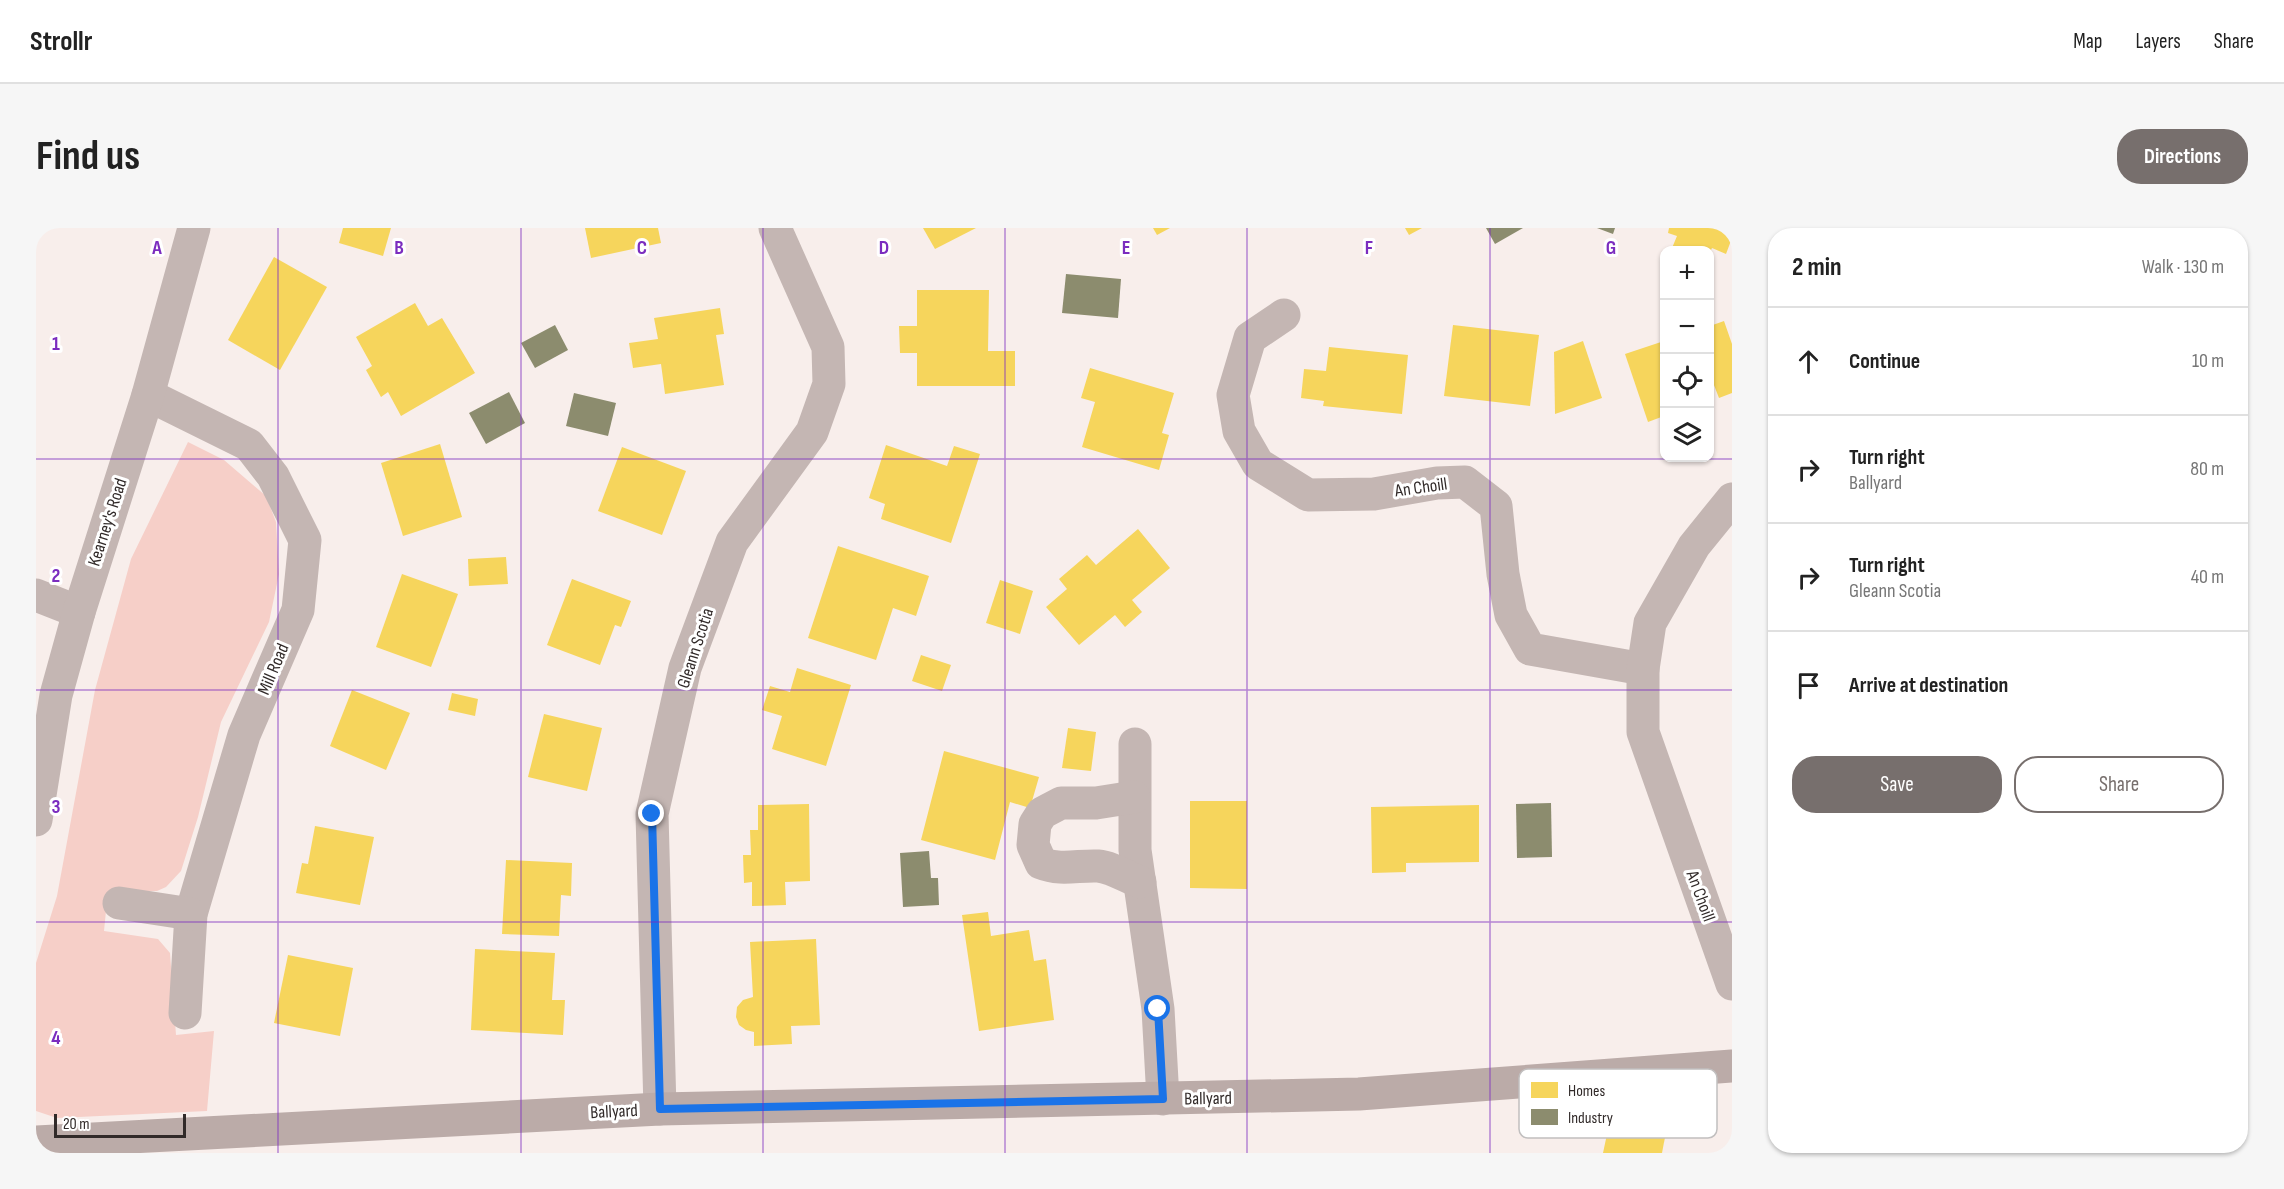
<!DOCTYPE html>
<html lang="en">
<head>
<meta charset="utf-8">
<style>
	:root { --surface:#fff; --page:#f6f6f6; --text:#222; --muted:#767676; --line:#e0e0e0; --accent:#776f6d }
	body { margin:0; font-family:"Sofia Sans Condensed",sans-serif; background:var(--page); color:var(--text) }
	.controls { position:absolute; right:18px; top:18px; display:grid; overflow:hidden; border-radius:12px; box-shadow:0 2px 4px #0004 }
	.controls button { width:54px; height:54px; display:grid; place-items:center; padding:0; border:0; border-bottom:2px solid var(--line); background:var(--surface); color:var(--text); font:30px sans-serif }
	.scale { position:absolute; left:18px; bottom:15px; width:132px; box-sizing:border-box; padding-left:6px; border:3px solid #312a29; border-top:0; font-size:16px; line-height:21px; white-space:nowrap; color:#312a29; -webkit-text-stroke:4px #fff; paint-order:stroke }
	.stop { position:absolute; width:18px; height:18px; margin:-14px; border:4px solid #1a73e8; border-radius:50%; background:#fff }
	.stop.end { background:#1a73e8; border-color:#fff; box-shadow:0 2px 6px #0008 }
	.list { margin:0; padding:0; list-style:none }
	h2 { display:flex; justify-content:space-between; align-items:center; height:78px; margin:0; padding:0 24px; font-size:26px }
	h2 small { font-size:20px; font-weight:400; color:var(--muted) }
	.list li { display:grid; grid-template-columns:39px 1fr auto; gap:18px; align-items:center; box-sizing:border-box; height:108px; padding:0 24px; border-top:2px solid var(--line) }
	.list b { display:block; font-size:22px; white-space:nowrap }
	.list p { margin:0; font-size:20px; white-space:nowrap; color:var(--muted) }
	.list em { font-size:20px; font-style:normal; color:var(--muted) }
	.actions { display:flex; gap:12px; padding:18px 24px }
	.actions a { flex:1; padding:14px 0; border:2px solid var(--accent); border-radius:24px; text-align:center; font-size:21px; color:var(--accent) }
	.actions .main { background:var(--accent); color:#fff }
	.icon { flex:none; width:33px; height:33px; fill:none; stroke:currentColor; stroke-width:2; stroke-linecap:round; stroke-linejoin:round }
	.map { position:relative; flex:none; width:1696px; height:925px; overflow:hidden; border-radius:24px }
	header { display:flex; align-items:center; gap:36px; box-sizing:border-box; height:84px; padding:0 30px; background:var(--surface); border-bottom:2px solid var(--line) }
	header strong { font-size:28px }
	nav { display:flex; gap:33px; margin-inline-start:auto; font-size:21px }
	.intro { display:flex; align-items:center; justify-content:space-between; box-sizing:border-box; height:144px; padding:0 36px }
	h1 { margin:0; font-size:42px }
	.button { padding:15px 27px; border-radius:24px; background:var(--accent); color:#fff; font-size:21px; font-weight:700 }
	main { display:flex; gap:36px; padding:0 36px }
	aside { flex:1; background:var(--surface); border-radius:24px; box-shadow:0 2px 4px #0004 }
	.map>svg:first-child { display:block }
	.green { fill:#f6cfc8 }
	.homes { fill:#f6d55c }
	.industry { fill:#8c8c6e }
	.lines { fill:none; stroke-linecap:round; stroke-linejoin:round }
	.street { stroke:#c4b6b3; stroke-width:33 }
	.secondary { stroke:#bbaba8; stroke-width:33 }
	.route { stroke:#1a73e8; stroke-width:8 }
	.grid { fill:none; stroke:#7b2cbf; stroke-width:1.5; stroke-opacity:0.55 }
	.labels { text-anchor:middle; stroke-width:6; stroke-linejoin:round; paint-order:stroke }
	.street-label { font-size:18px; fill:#312a29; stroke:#fff }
	.key { fill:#fff; stroke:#c1bfbf; stroke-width:1.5 }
	.key-label { font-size:16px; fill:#312a29 }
	.grid-label { font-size:20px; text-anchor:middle; font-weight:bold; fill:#7b2cbf; stroke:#fff; stroke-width:6; stroke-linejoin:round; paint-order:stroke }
</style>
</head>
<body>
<header>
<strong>Strollr</strong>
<nav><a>Map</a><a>Layers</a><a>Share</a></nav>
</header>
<div class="intro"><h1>Find us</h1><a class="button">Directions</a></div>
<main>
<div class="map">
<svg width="1696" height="925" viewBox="0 0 1696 925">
	<rect width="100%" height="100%" fill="#f8eeeb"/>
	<path class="green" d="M152,214L188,232L230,268L240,294L243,346L233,394L185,494L162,589L145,643L130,659L121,663H72L68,703L122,711L134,725L140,807L178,803L171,883L21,890L0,883V735L21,668L59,462L95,331Z"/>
	<g class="homes">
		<path d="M307,0H355L347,28L303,15Z"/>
		<path d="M549,0H622L625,15L555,30Z"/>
		<path d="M887,0H940L899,21Z"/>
		<path d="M1117,0H1134L1121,7Z"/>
		<path d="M1369,0H1386L1373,7Z"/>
		<path d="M1633,0H1696V10L1690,26L1676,20L1675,22H1644L1636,20L1641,8L1632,5Z"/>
		<path d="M238,29L291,59L244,142L192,112Z"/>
		<path d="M881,62H953L952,123H979V158H881V125H864L863,98H881Z"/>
		<path d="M379,75L392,98L406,90L439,145L365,188L352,164L345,169L330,142L336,138L320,109Z"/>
		<path d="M684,80L688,106L680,107L688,157L629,166L625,136L597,140L593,115L622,111L618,90Z"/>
		<path d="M1688,93L1696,116V165L1683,170L1676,152L1674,153V98Z"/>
		<path d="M1417,97L1503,107L1494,178L1408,168Z"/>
		<path d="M1547,113L1566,170L1519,186L1518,124Z"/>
		<path d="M1628,113V188L1612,194L1589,126Z"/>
		<path d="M1293,119L1372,127L1366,186L1287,178L1288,173L1265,170L1268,141L1290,143Z"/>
		<path d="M1054,140L1138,165L1126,205L1133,207L1123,242L1046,219L1059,174L1045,170Z"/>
		<path d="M404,216L426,289L367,308L345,235Z"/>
		<path d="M850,217L911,238L918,218L944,226L915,315L845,291L849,276L833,270Z"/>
		<path d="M586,219L650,243L626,307L562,283Z"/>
		<path d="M1102,301L1134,340L1096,372L1106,384L1089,399L1079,387L1043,417L1010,379L1031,361L1023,351L1051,327L1060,337Z"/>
		<path d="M802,318L893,348L880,388L857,380L840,432L772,410Z"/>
		<path d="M470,329L472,356L433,358L432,331Z"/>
		<path d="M366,346L422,366L395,439L340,419Z"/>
		<path d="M536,351L595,373L585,399L579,397L564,437L511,417Z"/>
		<path d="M964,352L997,363L984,406L950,395Z"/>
		<path d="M885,427L915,437L906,463L876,453Z"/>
		<path d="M761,440L815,457L790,538L736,521L746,488L726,482L734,458L754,464Z"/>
		<path d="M316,462L374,485L350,542L294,518Z"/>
		<path d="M416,465L442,471L439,488L412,482Z"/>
		<path d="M508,486L566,500L551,563L492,549Z"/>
		<path d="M1032,500L1060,504L1055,543L1026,540Z"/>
		<path d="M908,523L1003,549L994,580L974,574L959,632L885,612Z"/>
		<path d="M1154,573H1211V661L1154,660Z"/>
		<path d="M773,576L774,653L749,654L750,677L716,678V654L708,655L707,627H715L714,602H722V577Z"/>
		<path d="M1443,577V634L1370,635V644L1336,645L1335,579Z"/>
		<path d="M279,598L338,609L324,677L260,665L266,635L272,636Z"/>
		<path d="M470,632L536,635L535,668L525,667L523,708L466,706Z"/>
		<path d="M952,684L955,708L993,702L998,733L1010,731L1018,792L943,803L926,687Z"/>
		<path d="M780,711L784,797L755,798L756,816L718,818V804L710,802L703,797L700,789L701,779L707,772L717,769L714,714Z"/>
		<path d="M439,721L519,725L516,772H529L527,807L435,802Z"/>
		<path d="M252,727L317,740L304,808L238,795Z"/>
		<path d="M1574,892L1630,904L1626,925H1567Z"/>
	</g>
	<g class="industry">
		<path d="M1450,0H1487L1459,16Z"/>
		<path d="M1561,0H1579L1577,6Z"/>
		<path d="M1030,46L1085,51L1082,90L1026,85Z"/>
		<path d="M519,97L532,122L499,140L485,115Z"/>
		<path d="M473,164L489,195L450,216L433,185Z"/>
		<path d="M538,165L580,175L572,208L530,198Z"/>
		<path d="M1515,575L1516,629L1481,630L1480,576Z"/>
		<path d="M893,623L895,650H902L903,677L867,679L864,625Z"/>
	</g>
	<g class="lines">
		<g class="street">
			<path d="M1248,87L1214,110L1197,167L1203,203L1222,236L1272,267L1338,266L1401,255L1429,254L1460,278L1467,346L1475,387L1494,421L1607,441"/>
			<path d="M112,167L213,217L237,248L269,312L262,382L208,507L155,686L149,785"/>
			<path d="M1696,271L1658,318L1614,395L1607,441V504L1696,756"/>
			<path d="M0,367L43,384"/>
			<path d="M1099,516V622L1122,781L1127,871"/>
			<path d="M1098,569L1060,575H1025L1006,585L999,596L997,617L1005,635C1025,643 1042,637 1062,638C1075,639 1091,649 1104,654"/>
			<path d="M0,592L20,467L43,384L112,167L158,0"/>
			<path d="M83,675L155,686"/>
			<path d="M624,881L616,586L649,440L696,314L776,204L793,156L792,119L739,0"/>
		</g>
		<path class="secondary" d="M0,914L624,881L1323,866L1696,838"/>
	</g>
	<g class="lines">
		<path class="route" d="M616,586L624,881L1127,871L1122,781"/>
	</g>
	<path class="grid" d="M242,0V925M485,0V925M727,0V925M969,0V925M1211,0V925M1454,0V925M0,231H1696M0,462H1696M0,694H1696"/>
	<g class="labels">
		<g class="street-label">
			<text transform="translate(1385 259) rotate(-8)" y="6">An Choill</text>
			<text transform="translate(71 294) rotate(-72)" y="6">Kearney's Road</text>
			<text transform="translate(659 420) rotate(-72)" y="6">Gleann Scotia</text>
			<text transform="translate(237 441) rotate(-67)" y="6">Mill Road</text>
			<text transform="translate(1665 668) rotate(70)" y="6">An Choill</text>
			<text transform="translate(1172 870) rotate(-1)" y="6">Ballyard</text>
			<text transform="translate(578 883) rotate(-3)" y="6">Ballyard</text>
		</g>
	</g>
	<rect x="1483" y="841" width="198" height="69" rx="9" class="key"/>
	<rect x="1495" y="854" width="27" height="16" fill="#f6d55c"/>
	<rect x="1495" y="881" width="27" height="16" fill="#8c8c6e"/>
	<g class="key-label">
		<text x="1532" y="868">Homes</text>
		<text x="1532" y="895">Industry</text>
	</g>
	<g class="grid-label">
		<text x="121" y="26">A</text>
		<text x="363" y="26">B</text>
		<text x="606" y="26">C</text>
		<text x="848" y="26">D</text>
		<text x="1090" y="26">E</text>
		<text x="1333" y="26">F</text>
		<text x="1575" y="26">G</text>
		<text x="20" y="122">1</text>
		<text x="20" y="354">2</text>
		<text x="20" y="585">3</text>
		<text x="20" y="816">4</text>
	</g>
</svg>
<div class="controls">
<button>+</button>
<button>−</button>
<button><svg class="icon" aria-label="locate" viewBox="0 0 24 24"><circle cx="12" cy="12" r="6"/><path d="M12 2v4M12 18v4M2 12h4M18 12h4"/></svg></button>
<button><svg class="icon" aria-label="layers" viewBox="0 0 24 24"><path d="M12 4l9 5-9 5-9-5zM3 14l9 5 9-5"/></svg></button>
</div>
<div class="scale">20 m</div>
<div class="stop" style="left:1122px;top:781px"></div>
<div class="stop end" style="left:616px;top:586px"></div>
</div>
<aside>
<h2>2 min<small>Walk · 130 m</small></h2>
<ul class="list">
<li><svg class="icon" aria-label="ahead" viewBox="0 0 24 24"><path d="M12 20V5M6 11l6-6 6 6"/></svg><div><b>Continue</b></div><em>10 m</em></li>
<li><svg class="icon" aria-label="right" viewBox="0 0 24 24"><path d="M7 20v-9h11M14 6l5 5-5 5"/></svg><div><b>Turn right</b><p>Ballyard</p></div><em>80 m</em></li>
<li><svg class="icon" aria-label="right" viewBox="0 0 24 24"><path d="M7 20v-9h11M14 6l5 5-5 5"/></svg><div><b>Turn right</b><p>Gleann Scotia</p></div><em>40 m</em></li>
<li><svg class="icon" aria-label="arrive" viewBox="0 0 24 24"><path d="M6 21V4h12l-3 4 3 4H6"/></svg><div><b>Arrive at destination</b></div></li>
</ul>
<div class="actions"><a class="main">Save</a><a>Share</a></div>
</aside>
</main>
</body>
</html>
